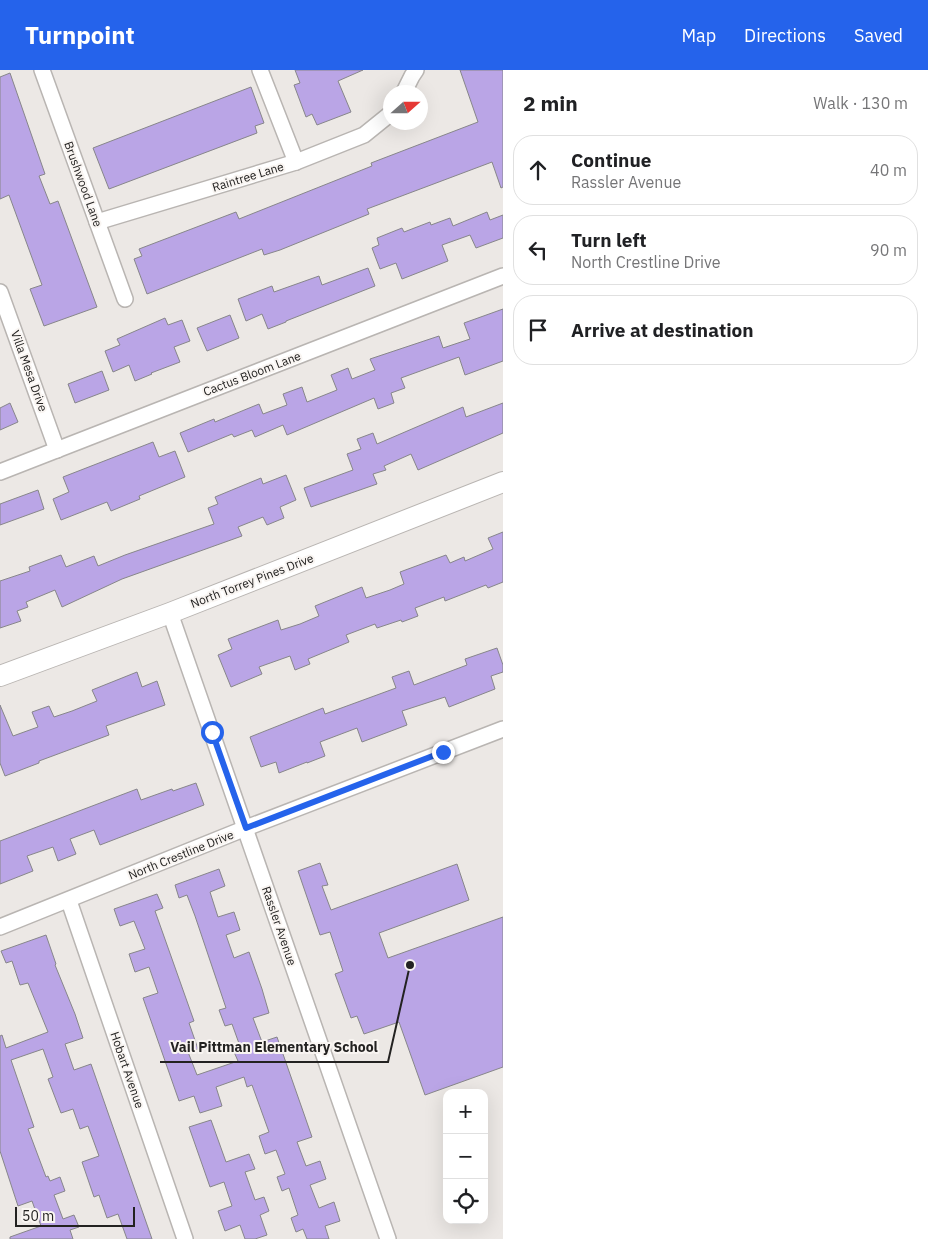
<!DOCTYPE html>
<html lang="en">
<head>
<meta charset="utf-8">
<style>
	:root { --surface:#fff; --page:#f6f6f6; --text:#202124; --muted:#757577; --line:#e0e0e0; --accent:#2563eb }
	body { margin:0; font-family:"IBM Plex Sans",sans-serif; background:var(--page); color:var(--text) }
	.controls { position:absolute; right:15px; bottom:15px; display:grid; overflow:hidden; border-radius:10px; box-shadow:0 5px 20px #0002 }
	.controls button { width:45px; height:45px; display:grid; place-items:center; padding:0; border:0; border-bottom:1px solid var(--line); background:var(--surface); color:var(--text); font:25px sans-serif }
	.compass { position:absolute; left:383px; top:15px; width:45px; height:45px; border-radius:50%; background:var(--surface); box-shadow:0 5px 20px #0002; rotate:69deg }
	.scale { position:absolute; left:15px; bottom:12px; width:120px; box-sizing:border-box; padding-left:5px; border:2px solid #232221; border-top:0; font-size:14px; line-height:18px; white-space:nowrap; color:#232221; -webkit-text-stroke:4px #f9f5f2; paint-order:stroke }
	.stop { position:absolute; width:15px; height:15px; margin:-11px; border:4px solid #2563eb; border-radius:50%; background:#fff }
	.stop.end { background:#2563eb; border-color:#fff; box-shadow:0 1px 5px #0008 }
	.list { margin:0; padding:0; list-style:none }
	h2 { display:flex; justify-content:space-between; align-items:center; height:65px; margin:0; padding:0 20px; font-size:21px }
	h2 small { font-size:16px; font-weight:400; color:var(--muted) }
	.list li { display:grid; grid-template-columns:32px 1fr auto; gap:15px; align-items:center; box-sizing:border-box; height:70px; margin:0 10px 10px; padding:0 10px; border:1px solid var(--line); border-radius:20px }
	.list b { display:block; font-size:19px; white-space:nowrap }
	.list p { margin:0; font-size:16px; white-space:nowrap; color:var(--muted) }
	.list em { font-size:16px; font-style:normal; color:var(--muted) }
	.icon { flex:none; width:28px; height:28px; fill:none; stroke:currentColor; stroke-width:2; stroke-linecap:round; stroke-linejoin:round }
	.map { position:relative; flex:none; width:503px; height:1169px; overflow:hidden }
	header { display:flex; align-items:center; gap:30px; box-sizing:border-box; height:70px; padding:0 25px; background:var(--accent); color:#fff }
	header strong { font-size:24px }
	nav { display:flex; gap:28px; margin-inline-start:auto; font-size:18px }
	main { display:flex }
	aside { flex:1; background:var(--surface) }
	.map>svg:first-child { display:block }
	.building { fill:#baa5e6; stroke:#87868a }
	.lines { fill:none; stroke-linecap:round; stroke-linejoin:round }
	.street-casing { stroke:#b9b5b2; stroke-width:18 }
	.secondary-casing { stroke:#b9b5b2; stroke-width:22 }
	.street { stroke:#fff; stroke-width:15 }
	.secondary { stroke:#fff; stroke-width:20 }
	.route { stroke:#2563eb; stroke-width:6 }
	.labels { text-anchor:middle; stroke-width:4; stroke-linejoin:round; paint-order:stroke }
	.street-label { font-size:12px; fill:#232221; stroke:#f9f5f2 }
	.leader { fill:none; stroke:#232221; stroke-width:2 }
	.callout-dot { fill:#232221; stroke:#f9f5f2; stroke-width:2 }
	.callout-label { font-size:14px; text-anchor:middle; font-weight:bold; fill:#232221; stroke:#f9f5f2; stroke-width:4; stroke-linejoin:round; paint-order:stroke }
</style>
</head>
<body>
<header>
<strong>Turnpoint</strong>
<nav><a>Map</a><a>Directions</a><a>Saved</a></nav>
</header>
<main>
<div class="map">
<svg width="503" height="1169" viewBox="0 0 503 1169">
	<rect width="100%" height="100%" fill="#ece8e5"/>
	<g class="building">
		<path d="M295,0H363L338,11L351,42L317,55L312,44L306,47L294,15L300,13Z"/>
		<path d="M460,0H503V117L501,118L492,92L367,139L369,144L280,180L264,185L262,179L147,224L134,189L142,186L139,179L236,142L239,149L372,96L371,93L478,52Z"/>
		<path d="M10,3L45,104L39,106L50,134L58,131L97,237L44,256L30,219L42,215L9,125L0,129V7Z"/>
		<path d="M251,17L264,53L255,56L257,63L109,119L93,78Z"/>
		<path d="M487,142L490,150L503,145V168L476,178L470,165L442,175L448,191L402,209L396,193L380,199L372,178L379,175L377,168L402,158L404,162L430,152L431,155L450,148L453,156Z"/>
		<path d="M368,198L375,216L286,251V252L268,259L262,244L246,251L238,229L272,216L274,222L319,206L322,215Z"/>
		<path d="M503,239V291L465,305L459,287L401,308L405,318L391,323L394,333L378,339L374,328L287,365L283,355L255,367L252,360L234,367L232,364L188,382L180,363L214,349L215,352L259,334L263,344L287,335L283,324L302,317L307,332L337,320L331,305L348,298L352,309L375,300L370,289L439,266L443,278L470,269L464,253Z"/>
		<path d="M230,245L239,268L207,281L197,258Z"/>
		<path d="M165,248L168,255L182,250L190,271L174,277L180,292L151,303L152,304L135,311L129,295L113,302L105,281L120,275L117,269Z"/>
		<path d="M102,301L109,320L75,333L68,314Z"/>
		<path d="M10,333L18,352L0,360V338Z"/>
		<path d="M503,333V363L418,400L411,384L384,396L386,400L373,404L377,414L311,437L304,418L353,400L347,384L361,379L357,369L373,363L377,374L463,337L466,347Z"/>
		<path d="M153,372L159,387L175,381L185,407L139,426L140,429L111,441L107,432L61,450L53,429L69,422L63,407Z"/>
		<path d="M286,405L296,430L280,437L284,448L267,455L263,447L238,457L242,466L122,509L62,537L55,520L26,532L28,537L17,541L21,551L0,558V511L30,501L29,497L61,485L66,497L94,486L98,496L125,485L214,454L208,438L218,434L215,427L261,408L263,414Z"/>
		<path d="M38,420L44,439L0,455V434Z"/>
		<path d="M503,462V512L488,518L486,515L445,531L444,527L415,538L418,546L402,552L401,550L377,558L375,554L346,565L349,572L308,589L310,594L295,600L290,586L259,597L262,604L231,617L218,585L232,579L228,569L278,550L281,560L300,554L319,546L315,536L362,517L366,528L390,520L404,514L400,502L446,485L450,493L464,487L465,491L493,479L488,468Z"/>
		<path d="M497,578L503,595V602L491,606L495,619L449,637L445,627L402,641L407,655L362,672L357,658L320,672L325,686L307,693V692L279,703L276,692L261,697L250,667L323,638L325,644L396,618L392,607L409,601L414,615L467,595L465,589Z"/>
		<path d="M137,602L142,617L157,611L165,635L106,656L109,665L39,691V693L5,706L0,693V635L13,666L38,657L32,642L49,636L54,647L72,641L97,631L92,620Z"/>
		<path d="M196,713L204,735L100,775L94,760L70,769L76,784L58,791L53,777L27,786L33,801L0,814V771L137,719L141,730L172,719L173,721Z"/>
		<path d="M320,793L328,815L322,816L331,840L457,794L469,830L379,863L388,888L503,847V997L425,1025L399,952L364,964L357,946L351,948L335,904L343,901L330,862L320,865L298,801Z"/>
		<path d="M219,799L225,816L210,822L218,847L234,842L240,860L226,865L234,888L249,882L262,919L269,943L253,948L262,972L277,967L304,1044L312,1067L297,1072L306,1096L320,1091L326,1109L310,1115L319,1138L334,1132L340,1151L325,1156L329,1169H307L303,1159L296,1162L291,1148L298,1145L289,1118L282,1121L277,1107L285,1104L276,1080L265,1084L259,1066L269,1062L252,1015L247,1017L244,1007L216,1017L222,1036L200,1043L194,1026L179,1031L143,928L158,923L149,897L135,902L129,884L145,879L134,851L120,856L114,839L157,824L163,838L155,841L194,951L189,953L198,979L188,982L197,1005L238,991L234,982L241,979L232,954L225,956L219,940L226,938L195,846L187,825L179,828L175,815Z"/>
		<path d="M46,865L56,894L55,895L75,944L83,968L65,974L74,1000L91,994L152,1169H127L118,1144L107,1148L99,1125L94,1127L82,1092L99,1086L88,1056L80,1059L73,1039L61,1043L48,1009L53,1007L43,979L11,990L34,1057L28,1059L46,1107L48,1106L50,1111L60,1107L65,1121L54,1125L63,1149L74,1145L79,1157L70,1160L73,1169H10V1167L41,1156L32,1131L18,1136L0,1081V966L2,965L6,978L48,962L28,913L20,915L12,891L6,893L1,881Z"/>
		<path d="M211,1050L226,1092L249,1084L255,1099L245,1102L255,1130L264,1127L269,1141L260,1145L267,1165L255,1169H245L240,1155L225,1161L218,1141L232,1136L224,1112L210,1117L189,1057Z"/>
	</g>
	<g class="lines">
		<g class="street-casing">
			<g id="street">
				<path d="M42,0L125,229"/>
				<path d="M260,0L296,92"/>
				<path d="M404,22L412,6L416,0"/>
				<path d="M97,152L296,92L364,65L390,44"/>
				<path d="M0,222L57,380"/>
				<path d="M0,402L503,206"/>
				<path d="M170,543L388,1169"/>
				<path d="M69,831L185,1169"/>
				<path d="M0,857L246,758L503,659"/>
			</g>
		</g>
		<g class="secondary-casing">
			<path id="secondary" d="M0,606L170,543L503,412"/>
		</g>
		<use href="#street" class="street"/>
		<use href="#secondary" class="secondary"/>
	</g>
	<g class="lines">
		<path class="route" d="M212,662L246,758L443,682"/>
	</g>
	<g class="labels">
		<g class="street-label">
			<text transform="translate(248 107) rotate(-17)" y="4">Raintree Lane</text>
			<text transform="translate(83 114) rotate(70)" y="4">Brushwood Lane</text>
			<text transform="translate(29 301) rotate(70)" y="4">Villa Mesa Drive</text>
			<text transform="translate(252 304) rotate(-21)" y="4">Cactus Bloom Lane</text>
			<text transform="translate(252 511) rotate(-21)" y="4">North Torrey Pines Drive</text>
			<text transform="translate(181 785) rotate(-22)" y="4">North Crestline Drive</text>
			<text transform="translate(279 856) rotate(71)" y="4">Rassler Avenue</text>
			<text transform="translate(127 1000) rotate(71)" y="4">Hobart Avenue</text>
		</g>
	</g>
	<path class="leader" d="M410 895L388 992H160"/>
	<circle class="callout-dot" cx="410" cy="895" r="5"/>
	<g class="callout-label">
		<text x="274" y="982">Vail Pittman Elementary School</text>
	</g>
</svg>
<div class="controls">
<button>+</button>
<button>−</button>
<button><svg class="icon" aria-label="locate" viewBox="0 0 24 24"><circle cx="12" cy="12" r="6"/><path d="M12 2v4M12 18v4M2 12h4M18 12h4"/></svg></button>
</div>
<svg class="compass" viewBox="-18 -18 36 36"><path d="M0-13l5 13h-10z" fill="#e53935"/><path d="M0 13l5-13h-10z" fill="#757577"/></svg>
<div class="scale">50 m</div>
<div class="stop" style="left:212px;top:662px"></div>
<div class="stop end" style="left:443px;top:682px"></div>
</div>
<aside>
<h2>2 min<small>Walk · 130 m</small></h2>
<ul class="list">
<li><svg class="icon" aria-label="ahead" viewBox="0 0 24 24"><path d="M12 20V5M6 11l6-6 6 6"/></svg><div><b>Continue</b><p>Rassler Avenue</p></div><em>40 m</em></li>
<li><svg class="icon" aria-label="left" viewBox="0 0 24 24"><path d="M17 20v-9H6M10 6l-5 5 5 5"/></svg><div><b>Turn left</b><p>North Crestline Drive</p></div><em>90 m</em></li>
<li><svg class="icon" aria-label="arrive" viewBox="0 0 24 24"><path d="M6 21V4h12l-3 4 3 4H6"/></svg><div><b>Arrive at destination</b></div></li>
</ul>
</aside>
</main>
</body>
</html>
